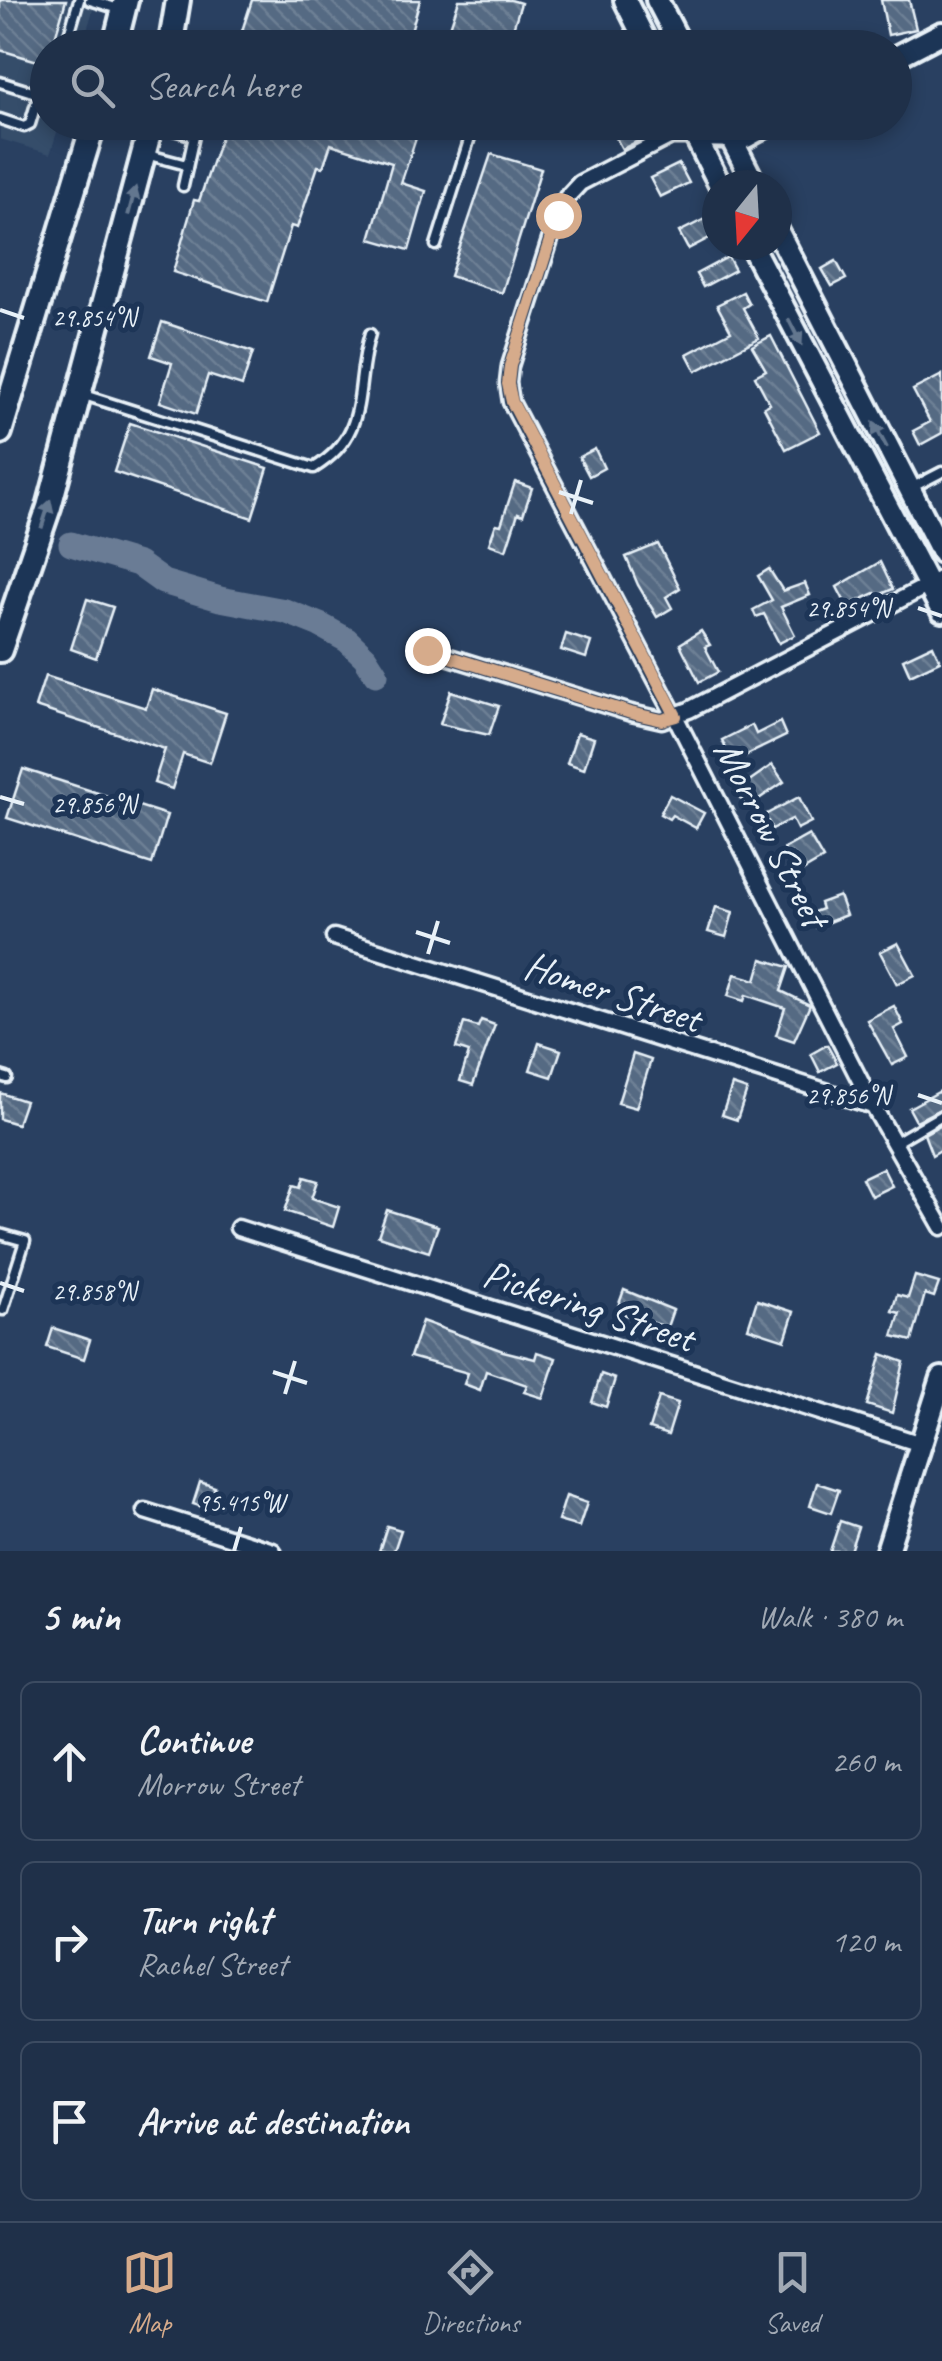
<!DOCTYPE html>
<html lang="en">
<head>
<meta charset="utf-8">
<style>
	:root { --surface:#1f3049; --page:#273850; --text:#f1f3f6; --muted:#a1a9b4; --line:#3c4b61; --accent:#d6ab8b }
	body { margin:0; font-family:Caveat,sans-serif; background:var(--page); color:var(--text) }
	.compass { position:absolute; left:702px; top:170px; width:90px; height:90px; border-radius:50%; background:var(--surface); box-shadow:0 5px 15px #0003; rotate:198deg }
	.stop { position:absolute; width:30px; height:30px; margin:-22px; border:8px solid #d6ab8b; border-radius:50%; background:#fff }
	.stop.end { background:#d6ab8b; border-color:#fff; box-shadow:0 2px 10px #0008 }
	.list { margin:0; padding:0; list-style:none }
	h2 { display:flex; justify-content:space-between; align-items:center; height:130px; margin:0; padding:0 40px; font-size:42px }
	h2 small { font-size:32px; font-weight:400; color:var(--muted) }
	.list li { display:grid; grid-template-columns:65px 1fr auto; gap:30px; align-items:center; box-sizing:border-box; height:160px; margin:0 20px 20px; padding:0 20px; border:2px solid var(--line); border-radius:15px }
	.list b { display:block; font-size:38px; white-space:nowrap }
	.list p { margin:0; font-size:32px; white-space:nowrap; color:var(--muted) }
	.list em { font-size:32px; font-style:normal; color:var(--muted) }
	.icon { flex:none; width:55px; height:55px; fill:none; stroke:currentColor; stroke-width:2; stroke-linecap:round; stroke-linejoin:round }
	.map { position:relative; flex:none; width:942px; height:1551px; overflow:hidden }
	.search { position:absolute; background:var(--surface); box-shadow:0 5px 15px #0003; left:30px; right:30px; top:30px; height:110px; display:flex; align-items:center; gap:25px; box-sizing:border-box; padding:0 35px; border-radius:55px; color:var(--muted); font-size:38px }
	.sheet { height:670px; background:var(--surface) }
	nav { display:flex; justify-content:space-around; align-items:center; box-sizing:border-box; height:140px; border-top:2px solid var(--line); background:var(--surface); font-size:28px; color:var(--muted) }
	nav a { display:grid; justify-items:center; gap:5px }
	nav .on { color:var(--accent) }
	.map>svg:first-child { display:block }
	.built { fill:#364d6b }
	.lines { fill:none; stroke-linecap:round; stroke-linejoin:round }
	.river { stroke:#6b7c95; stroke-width:25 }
	.building { fill:url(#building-back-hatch); stroke:#e8f1f8; stroke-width:2.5 }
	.lane-casing { stroke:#e8f1f8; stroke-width:15 }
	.street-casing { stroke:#e8f1f8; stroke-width:21 }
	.secondary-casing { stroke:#e8f1f8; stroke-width:28 }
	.primary-casing { stroke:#e8f1f8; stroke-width:30 }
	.lane { stroke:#1d3557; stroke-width:8 }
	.street { stroke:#1d3557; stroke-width:14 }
	.secondary { stroke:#1d3557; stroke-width:20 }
	.primary { stroke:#1d3557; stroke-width:22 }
	.oneway { fill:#64778f }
	.route { stroke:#d6ab8b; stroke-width:12 }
	.ticks { fill:none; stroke:#e8f1f8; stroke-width:4 }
	.labels { text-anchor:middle; stroke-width:10; stroke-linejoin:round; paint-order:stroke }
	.street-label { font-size:40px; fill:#e8f1f8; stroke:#1d3557 }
	.ticks-label { font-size:25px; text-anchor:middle; fill:#e8f1f8; stroke:#1d3557; stroke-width:10; stroke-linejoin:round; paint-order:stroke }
</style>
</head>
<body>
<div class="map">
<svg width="942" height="1551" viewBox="0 0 942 1551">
	<defs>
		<pattern id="building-back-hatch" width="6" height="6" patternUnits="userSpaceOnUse" patternTransform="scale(2.5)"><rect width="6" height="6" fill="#556a83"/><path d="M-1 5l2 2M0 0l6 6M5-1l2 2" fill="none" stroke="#6d8095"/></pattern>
	</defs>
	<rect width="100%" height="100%" fill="#294061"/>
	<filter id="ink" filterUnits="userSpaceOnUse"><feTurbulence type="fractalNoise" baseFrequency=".01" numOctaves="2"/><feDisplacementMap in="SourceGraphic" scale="20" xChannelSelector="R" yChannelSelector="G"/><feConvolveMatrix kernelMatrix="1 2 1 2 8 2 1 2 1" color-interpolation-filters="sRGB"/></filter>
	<g filter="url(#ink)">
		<path class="built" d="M0,0H96L82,47L48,48V122L60,123L50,154L0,139Z"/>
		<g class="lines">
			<path class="river" d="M71,544L138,564L163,582L220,599L285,611L320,625L347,640L365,657L376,674"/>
		</g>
		<g class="building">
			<path d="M0,0H66L52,48H48V64L0,50Z"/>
			<path d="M252,0H420L406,48H294L242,31Z"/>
			<path d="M459,0H511L521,3L507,48H443Z"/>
			<path d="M881,0H909L916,29L888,35Z"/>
			<path d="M226,122H387L418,132L401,183L426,191L409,250L370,239L392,163L331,144L323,167L318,166L297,228L291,226L267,302L173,272L194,200L199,201Z"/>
			<path d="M637,122H658L661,129L622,149L614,134Z"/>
			<path d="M491,154L541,169L502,293L450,276Z"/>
			<path d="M679,164L689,183L660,197L650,178Z"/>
			<path d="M709,217L717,234L688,249L679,232Z"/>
			<path d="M728,257L735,270L703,287L696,274Z"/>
			<path d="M836,261L846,279L832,286L822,269Z"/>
			<path d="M743,292L749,304L743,308L759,338L696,371L687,354L731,331L717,305Z"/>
			<path d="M162,322L253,352L242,386L208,375L196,414L160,402L172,363L151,356Z"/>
			<path d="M771,336L820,432L786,449L764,407L770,404L755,376L766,370L752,346Z"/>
			<path d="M942,375V433L920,445L913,431L930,422L913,390Z"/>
			<path d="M130,423L268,468L252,518L114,472Z"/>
			<path d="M595,449L604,468L589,476L579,457Z"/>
			<path d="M515,482L532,488L523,515L518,513L506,550L489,544L496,524L501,525Z"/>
			<path d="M658,544L680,588L666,597L672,608L657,617L638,585L626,557Z"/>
			<path d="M880,562L893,589L877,596L875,593L847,606L837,587Z"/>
			<path d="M769,569L783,591L805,583L810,595L781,607L795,635L779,643L764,614L756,617L753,610L772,600L758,576Z"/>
			<path d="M87,599L113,607L96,658L71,649Z"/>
			<path d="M701,631L710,645L705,647L718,672L699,682L680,644Z"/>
			<path d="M566,634L591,642L586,658L561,650Z"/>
			<path d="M933,645L940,661L910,675L903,659Z"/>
			<path d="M45,676L146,708L152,689L226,713L210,763L183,754L172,789L154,783L165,749L35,707Z"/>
			<path d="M451,691L499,706L489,735L440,724Z"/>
			<path d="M780,722L786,736L732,762L722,740L752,725L756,734Z"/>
			<path d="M577,733L594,738L584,769L567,763Z"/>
			<path d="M772,765L784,782L747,807L735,791Z"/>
			<path d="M23,769L167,815L152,864L7,818Z"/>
			<path d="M670,795L704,813L696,828L672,815L669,819L660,814Z"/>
			<path d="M799,797L811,822L797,829L792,819L772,829L765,815Z"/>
			<path d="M809,835L823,859L799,873L784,849Z"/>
			<path d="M839,896L846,915L816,927L811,913L822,909L820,903Z"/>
			<path d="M716,907L733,912L726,937L708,932Z"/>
			<path d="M898,943L915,975L897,984L880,952Z"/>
			<path d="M762,959L789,967L781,991L810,1005L794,1041L776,1035L785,1008L746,995L744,1001L728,996L735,974L756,980Z"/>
			<path d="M894,1006L903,1024L894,1029L908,1057L892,1065L867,1020Z"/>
			<path d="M481,1020L495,1025L473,1085L460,1081L469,1052L456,1048L464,1023L478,1027Z"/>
			<path d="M539,1043L561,1050L552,1077L530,1070Z"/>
			<path d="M827,1045L837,1063L820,1072L811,1054Z"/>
			<path d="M633,1054L651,1060L636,1108L618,1103Z"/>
			<path d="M732,1085L747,1090L737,1120L722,1115Z"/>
			<path d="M942,1090V1108L916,1121L909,1108Z"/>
			<path d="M0,1093L25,1101L17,1124L0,1119Z"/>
			<path d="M942,1124V1149L932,1155L924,1134Z"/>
			<path d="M883,1168L892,1186L871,1196L862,1178Z"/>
			<path d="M304,1177L318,1181L312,1198L339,1207L333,1227L285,1211L294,1185L301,1187Z"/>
			<path d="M387,1210L438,1226L429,1252L378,1236Z"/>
			<path d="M915,1276L939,1283L934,1297L925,1294L912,1341L893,1336L900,1313L892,1311L897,1295L908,1298Z"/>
			<path d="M624,1290L673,1310L667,1327L616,1312Z"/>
			<path d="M757,1300L794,1312L785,1340L748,1328Z"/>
			<path d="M422,1321L503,1351L535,1359L537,1352L556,1358L543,1398L524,1392L527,1385L486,1371L480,1390L464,1384L468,1373L410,1357Z"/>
			<path d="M53,1328L90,1340L84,1359L47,1347Z"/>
			<path d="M882,1354L904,1362L892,1413L867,1405Z"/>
			<path d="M601,1374L615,1379L606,1407L592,1402Z"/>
			<path d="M659,1397L678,1403L668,1435L649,1429Z"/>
			<path d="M200,1482L215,1487L208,1509L193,1504Z"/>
			<path d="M817,1483L839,1490L831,1513L810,1506Z"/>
			<path d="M566,1496L587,1503L579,1527L558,1521Z"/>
			<path d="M840,1521L858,1527L850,1551H830Z"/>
			<path d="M387,1526L401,1530L394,1551H379Z"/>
		</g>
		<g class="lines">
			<g class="lane-casing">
				<g id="lane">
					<path d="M90,0L119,9"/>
					<path d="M176,40L202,48"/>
					<path d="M65,48L79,0"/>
					<path d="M0,82L39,94L48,88"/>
					<path d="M0,119L24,127L30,124L39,94"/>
					<path d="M154,124L194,136L187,168"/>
					<path d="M149,155L183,164L187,168L183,186"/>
					<path d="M436,245L472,131L445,122"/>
					<path d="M84,395L314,468C372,433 353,387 370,334"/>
					<path d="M913,487L942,472"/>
					<path d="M0,1076L7,1078"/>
					<path d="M894,1143L942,1115"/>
					<path d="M0,1234L25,1241L3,1310"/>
				</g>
			</g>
			<g class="street-casing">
				<g id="street">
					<path d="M695,136H671L580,183L567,197L558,215L510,366L508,383L511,402L675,716L873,1106L942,1227"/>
					<path d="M427,650L631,713L662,720L689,710L942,578"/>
					<path d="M334,937L873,1106"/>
					<path d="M238,1228L921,1444"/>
					<path d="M145,1511L273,1551"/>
				</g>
			</g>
			<g class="secondary-casing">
				<g id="secondary">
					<path d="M625,0L649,48"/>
					<path d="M657,0L682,48"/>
					<path d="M894,58L942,33"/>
					<path d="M688,122L720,185"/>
					<path d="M723,122L755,185"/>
					<path d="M695,136L746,137L773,122"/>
					<path d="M777,230L942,552"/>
					<path d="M751,245L942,611"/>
					<path d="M887,1551L942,1378"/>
				</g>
			</g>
			<g class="primary-casing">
				<g id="primary">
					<path d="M114,48L126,0"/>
					<path d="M170,48L178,0"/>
					<path d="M0,432L94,122"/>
					<path d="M0,650L49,507L152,122"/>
				</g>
			</g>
			<use href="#lane" class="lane"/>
			<use href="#street" class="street"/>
			<use href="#secondary" class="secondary"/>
			<use href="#primary" class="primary"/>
		</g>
		<defs><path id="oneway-solid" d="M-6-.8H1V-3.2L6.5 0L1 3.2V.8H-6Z" transform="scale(2.5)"/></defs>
		<g class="oneway">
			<use href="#oneway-solid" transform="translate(132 201) rotate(-75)"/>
			<use href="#oneway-solid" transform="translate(795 332) rotate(63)"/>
			<use href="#oneway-solid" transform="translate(880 435) rotate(-118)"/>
			<use href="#oneway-solid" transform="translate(46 514) rotate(-72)"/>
		</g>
	</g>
	<g class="lines" filter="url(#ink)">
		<path class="route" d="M427,650L631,713L662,720L676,716L512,402L508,384L510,366L558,215"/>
	</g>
	<path class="ticks" d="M0,310L24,318M559,492L593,503M571,514L581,480M918,608L942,616M0,797L24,804M416,932L450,943M428,954L438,921M918,1095L942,1103M0,1283L24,1291M273,1372L307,1383M285,1394L295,1361M234,1551L241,1527"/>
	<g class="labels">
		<g class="street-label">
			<text transform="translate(772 833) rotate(63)" y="14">Morrow Street</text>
			<text transform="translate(613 991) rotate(18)" y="14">Homer Street</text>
			<text transform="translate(589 1305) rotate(18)" y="14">Pickering Street</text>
		</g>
	</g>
	<g class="ticks-label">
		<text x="94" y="326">29.854°N</text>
		<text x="848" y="617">29.854°N</text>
		<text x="94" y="813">29.856°N</text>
		<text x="848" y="1104">29.856°N</text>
		<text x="94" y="1300">29.858°N</text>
		<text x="241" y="1511">95.415°W</text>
	</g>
</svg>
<svg class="compass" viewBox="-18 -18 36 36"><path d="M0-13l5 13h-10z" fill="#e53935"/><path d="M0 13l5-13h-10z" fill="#a1a9b4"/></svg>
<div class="stop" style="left:558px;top:215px"></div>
<div class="stop end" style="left:427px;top:650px"></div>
<div class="search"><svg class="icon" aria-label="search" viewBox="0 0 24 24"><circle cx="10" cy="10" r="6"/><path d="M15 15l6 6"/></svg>Search here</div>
</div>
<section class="sheet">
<h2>5 min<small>Walk · 380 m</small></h2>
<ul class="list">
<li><svg class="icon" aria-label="ahead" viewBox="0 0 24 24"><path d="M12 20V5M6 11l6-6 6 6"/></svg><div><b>Continue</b><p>Morrow Street</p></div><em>260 m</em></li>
<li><svg class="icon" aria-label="right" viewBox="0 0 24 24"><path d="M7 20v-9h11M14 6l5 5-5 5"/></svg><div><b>Turn right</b><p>Rachel Street</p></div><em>120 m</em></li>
<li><svg class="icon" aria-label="arrive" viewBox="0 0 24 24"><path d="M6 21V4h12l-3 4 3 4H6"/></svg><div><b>Arrive at destination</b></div></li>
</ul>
</section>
<nav>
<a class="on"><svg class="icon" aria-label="map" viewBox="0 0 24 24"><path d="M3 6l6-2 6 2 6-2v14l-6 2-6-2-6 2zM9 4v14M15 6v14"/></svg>Map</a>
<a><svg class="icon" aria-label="directions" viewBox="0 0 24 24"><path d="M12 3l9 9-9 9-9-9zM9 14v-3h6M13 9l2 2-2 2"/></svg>Directions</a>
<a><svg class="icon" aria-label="saved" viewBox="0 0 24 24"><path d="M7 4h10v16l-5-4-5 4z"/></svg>Saved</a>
</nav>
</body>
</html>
